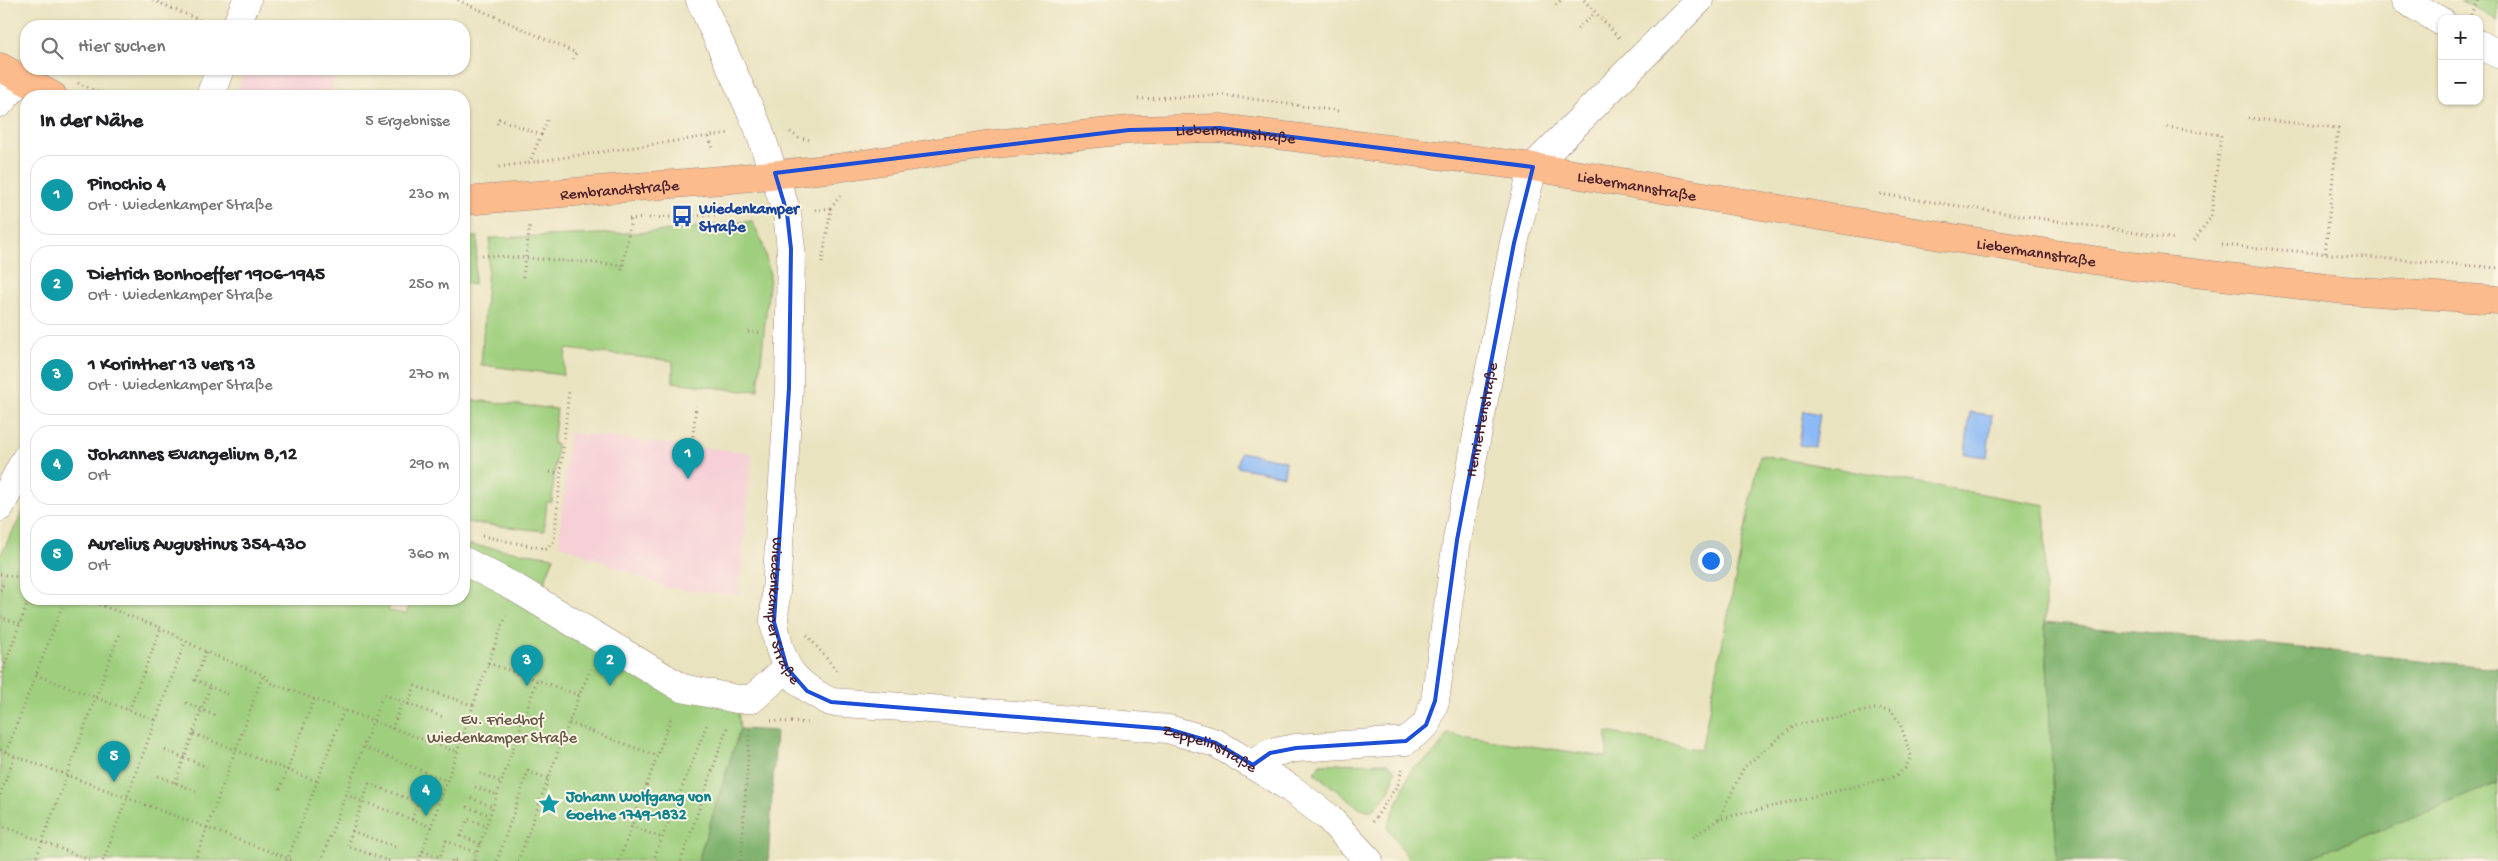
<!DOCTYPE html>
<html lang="de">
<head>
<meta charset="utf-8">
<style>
	:root { --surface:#fff; --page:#f6f6f6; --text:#202124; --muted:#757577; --line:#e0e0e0; --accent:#b45309 }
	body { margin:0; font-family:"Gochi Hand",sans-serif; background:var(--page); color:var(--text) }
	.controls { position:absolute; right:15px; top:15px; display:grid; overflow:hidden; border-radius:10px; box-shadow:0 1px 4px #0004 }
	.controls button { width:45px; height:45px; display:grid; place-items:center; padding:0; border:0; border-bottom:1px solid var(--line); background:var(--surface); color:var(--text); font:25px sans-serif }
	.you { position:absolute; left:1710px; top:560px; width:18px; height:18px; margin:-12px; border:4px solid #fff; border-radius:50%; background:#1a73e8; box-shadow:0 0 0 8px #1a73e833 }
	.badge { display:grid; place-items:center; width:32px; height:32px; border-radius:50%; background:var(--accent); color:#fff; font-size:16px; font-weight:700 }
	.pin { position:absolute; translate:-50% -41px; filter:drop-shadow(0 1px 2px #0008) }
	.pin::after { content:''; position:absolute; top:26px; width:18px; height:15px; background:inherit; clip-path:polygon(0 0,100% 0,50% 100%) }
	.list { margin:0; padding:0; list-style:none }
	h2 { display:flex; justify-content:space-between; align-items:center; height:65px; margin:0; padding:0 20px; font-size:21px }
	h2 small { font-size:16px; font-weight:400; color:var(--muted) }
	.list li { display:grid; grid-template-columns:32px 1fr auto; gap:15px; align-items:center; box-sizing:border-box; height:80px; margin:0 10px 10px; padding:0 10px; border:1px solid var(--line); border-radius:20px }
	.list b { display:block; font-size:19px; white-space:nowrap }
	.list p { margin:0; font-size:16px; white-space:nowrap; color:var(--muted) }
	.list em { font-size:16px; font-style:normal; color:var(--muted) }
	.icon { flex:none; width:28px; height:28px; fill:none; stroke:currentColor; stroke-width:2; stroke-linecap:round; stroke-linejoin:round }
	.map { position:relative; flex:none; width:2498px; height:861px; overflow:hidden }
	.search { position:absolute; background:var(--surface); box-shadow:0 1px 4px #0004; left:20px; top:20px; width:450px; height:55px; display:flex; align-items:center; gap:12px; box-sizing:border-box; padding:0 18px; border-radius:20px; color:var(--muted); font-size:19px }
	.panel { position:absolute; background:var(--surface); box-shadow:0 1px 4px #0004; left:20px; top:90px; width:450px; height:515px; border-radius:20px }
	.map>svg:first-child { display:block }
	.built { fill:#f6cfd7 }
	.green { fill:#9fcf7e; stroke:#747754 }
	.forest { fill:#7fb26d; stroke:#64684c }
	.water { fill:#8bbaf6; stroke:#6a6c90 }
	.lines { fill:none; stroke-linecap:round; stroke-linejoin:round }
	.minor-casing { stroke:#9a8176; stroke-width:29 }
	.major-casing { stroke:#9a8176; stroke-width:29 }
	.path { stroke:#9a8176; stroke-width:3; stroke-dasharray:1 4; stroke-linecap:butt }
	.minor { stroke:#fff; stroke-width:28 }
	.major { stroke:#fbbb8c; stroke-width:28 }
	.marked { fill:none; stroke:#1d4ed8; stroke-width:4; stroke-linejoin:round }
	.labels { text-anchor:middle; stroke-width:4; stroke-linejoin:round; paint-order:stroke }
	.street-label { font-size:16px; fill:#4a1f2b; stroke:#fcf5e5 }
	.transit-label { font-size:16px; font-weight:bold; fill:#164399; stroke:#fcf5e5; text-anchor:start }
	.park-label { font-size:16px; fill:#645444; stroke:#fcf5e5 }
	.culture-label { font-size:16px; font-weight:bold; fill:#0d838f; stroke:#fcf5e5; text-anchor:start }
</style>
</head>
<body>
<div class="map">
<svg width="2498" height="861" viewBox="0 0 2498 861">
	<rect width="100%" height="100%" fill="#fcf5e5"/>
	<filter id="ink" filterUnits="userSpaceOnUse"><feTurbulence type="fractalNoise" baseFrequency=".02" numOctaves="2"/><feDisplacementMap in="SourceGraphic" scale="10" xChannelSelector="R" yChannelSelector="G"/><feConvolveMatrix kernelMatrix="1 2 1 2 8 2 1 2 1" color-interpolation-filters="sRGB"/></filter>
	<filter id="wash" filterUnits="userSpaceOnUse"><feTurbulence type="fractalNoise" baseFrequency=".0096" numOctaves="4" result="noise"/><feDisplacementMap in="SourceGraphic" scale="20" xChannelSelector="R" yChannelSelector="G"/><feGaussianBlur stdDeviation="1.12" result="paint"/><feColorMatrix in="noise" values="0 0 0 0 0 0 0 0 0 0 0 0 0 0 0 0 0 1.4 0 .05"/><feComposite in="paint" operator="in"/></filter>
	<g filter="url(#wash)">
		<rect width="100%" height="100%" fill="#eae3c0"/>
		<g class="built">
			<path d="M245,69H327L337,73L328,96H235Z"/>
			<path d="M569,433L752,453L739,595L668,588L559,544Z"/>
		</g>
		<g class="green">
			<path d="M2461,0H2498V21Z"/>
			<path d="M752,221L762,241L770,275L758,390L742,391L673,382V361L566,349L563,375L481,365L490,238L654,232Z"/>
			<path d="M464,237H478L474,285L464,283Z"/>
			<path d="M464,399L557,409L553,444H557L552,502H547L544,531L464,522Z"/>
			<path d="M1760,455L2045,505V622L2057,861H1410L1387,827L1412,768C1428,761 1439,750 1447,734L1607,757V732L1701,750Z"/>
			<path d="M26,506V599H391L388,611L406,614L412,599H464V544L554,557L540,594L686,678L737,699L740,729L698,861H0V556Z"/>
			<path d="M1387,763L1395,770C1394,786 1383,803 1371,811L1358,807L1318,776L1315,772L1320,764Z"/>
			<path d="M2498,783V861H2301Z"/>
		</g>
		<g class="forest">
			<path d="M2045,622L2498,668V783L2301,861H2057Z"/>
			<path d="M740,729L776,731L768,861H698Z"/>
		</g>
		<g class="water">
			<path d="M1804,411L1820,414L1815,447L1799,445Z"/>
			<path d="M1970,412L1992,415L1987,457L1965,454Z"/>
			<path d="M1241,452L1286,461L1284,476L1237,467Z"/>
		</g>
	</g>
	<g filter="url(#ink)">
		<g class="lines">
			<g class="minor-casing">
				<g id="minor">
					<path id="s1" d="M700,0L758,127L787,213L791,249L789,388L774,622C781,665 790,682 831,702L1015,715L1168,729L1216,743L1290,788L1328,817L1369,861"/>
					<path d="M2405,0L2442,22"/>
					<path d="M236,26L247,0"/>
					<path d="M2479,44L2498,54"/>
					<path d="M210,96L220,69"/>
					<path d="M0,103L20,80"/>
					<path d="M0,507L26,458"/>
					<path d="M464,561L516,588L682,688L737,699H752L787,668"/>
					<path id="s2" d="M1253,765L1270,753L1296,748L1406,741L1426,725L1435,701L1457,540L1514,243L1533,167L1699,0"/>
				</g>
			</g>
			<g class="major-casing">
				<g id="major">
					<path d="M0,67L53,96"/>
					<path id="s3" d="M464,201L722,180L837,168L985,145L1129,130L1220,128L1533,167L1909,231L2131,266L2345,290L2498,300"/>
				</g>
			</g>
			<g class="path">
				<path d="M153,0L209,24"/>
				<path d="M458,0L576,53L572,61"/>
				<path d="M1584,0L1621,40"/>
				<path d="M1556,5L1561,0"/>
				<path d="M2471,15L2478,0"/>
				<path d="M1577,29L1595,13"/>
				<path d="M78,83L107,96"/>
				<path d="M1138,99L1223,95L1338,111"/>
				<path d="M2248,118L2338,128L2325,255"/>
				<path d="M497,124L499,119L541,135L530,161"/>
				<path d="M2167,127L2221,135L2211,217L2193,242"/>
				<path d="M790,132L799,138L812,140"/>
				<path d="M541,135L548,118"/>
				<path d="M709,137L714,151"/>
				<path d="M499,167L730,133"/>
				<path d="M1880,194L2176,239"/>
				<path d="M815,210L831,208"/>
				<path d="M735,214H757"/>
				<path d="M629,219L735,214L732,207"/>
				<path d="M2222,245L2498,268"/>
				<path d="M482,255L623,265"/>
				<path d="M822,263L831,208L840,196"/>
				<path d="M622,270L631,219"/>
				<path d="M523,277L530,224"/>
				<path d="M748,332L761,333"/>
				<path d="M464,374L471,371"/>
				<path d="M692,446L696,406"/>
				<path d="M550,472L560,473"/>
				<path d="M482,536L546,549L554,541L569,390"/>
				<path d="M0,574L26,578"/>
				<path d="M0,590L3,584"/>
				<path d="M85,599L161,628L206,652L263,675L271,683L457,752"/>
				<path d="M0,617L20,624"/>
				<path d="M807,635L837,671"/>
				<path d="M206,652L195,680L229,695"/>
				<path d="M488,663L506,616"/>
				<path d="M36,675L155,720"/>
				<path d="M0,678L29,599"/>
				<path d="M186,703L216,716"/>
				<path d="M408,705L415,686L473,705"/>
				<path d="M129,710L161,628"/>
				<path d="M771,721L808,723"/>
				<path d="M569,723L657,756"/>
				<path d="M392,729L402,702"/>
				<path d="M194,734L316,781"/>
				<path d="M364,747L447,781"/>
				<path d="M0,750L295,861"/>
				<path d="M165,750L207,767"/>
				<path d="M6,752L62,607"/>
				<path d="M480,773L501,782"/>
				<path d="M158,776L196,791"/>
				<path d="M175,783L210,687"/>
				<path d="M475,787L497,795"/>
				<path d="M280,789L314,699"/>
				<path d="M0,795L15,755"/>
				<path d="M346,795L431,827"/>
				<path d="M471,798L493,807"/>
				<path d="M467,807L490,815"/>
				<path d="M1373,822L1398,784L1402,769"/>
				<path d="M0,825L92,861"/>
				<path d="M631,826L662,838"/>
				<path d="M352,831L396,847"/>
				<path d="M1693,837L1719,819L1894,777L1905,768L1911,756L1900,723L1891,711L1875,709L1795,725L1744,767L1719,819"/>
				<path d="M480,844L461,836L468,819L486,826"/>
				<path d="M423,851L440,857L446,841L477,853"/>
				<path d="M35,861L120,632"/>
				<path d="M103,861L185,642"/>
				<path d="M195,861L263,675"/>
				<path d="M287,861L344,710"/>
				<path d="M321,861L383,694L445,718"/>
				<path d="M389,861L347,846L369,784L418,802L412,820"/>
				<path d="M419,861L488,663L579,695"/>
				<path d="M452,861V859L458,861"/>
				<path d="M474,861L537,680"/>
				<path d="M497,861L528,771L548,779"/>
				<path d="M518,861L579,695L591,669"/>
				<path d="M619,861L672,715"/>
				<path d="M653,861L708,722"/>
				<path d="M681,861L728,725"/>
				<path d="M741,861L750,727"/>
			</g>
			<use href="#minor" class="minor"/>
			<use href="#major" class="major"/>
		</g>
	</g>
	<path class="marked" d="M1220,128L1533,167L1514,243L1457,540L1435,701L1426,725L1406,741L1296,748L1270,753L1253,765L1216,743L1168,729L831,702L807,691L787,668L774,622L789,388L791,249L787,213L775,173L1129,130Z"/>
	<defs>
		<g id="bus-bare" transform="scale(1.725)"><path d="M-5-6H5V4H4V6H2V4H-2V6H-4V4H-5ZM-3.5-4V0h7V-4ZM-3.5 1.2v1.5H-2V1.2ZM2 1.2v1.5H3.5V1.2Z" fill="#1a4fb4" stroke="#fcf5e5" stroke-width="2.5" paint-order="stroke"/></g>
		<g id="sight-bare" transform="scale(1.725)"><path d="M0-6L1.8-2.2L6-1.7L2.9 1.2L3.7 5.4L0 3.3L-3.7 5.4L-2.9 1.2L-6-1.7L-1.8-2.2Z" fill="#0f9aa8" stroke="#fcf5e5" stroke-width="2.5" paint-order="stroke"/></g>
	</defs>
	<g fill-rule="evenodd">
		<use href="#bus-bare" x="682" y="216"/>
		<use href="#sight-bare" x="549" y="804"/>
	</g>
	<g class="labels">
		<g class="street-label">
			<text dy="6" stroke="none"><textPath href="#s3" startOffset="776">Liebermannstraße</textPath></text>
			<text dy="6" stroke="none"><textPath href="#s3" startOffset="1181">Liebermannstraße</textPath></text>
			<text dy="6" stroke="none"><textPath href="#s3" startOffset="156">Rembrandtstraße</textPath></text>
			<text dy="6" stroke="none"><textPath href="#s3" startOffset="1586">Liebermannstraße</textPath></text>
			<text dy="6" stroke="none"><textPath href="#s2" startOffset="494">Henriettenstraße</textPath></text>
			<text dy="6" stroke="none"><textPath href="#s1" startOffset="630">Wiedenkamper Straße</textPath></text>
			<text dy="6" stroke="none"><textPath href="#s1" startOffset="1128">Zeppelinstraße</textPath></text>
		</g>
		<g class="transit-label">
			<text x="699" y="213">Wiedenkamper<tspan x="699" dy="18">Straße</tspan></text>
		</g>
		<g class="park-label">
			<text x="502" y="724">Ev. Friedhof<tspan x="502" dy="18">Wiedenkamper Straße</tspan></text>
		</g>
		<g class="culture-label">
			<text x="566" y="801">Johann Wolfgang von<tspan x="566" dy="18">Goethe 1749-1832</tspan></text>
		</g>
	</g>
</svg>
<div class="controls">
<button>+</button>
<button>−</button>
</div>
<div class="you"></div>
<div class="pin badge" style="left:688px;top:479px;background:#0f9aa8">1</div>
<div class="pin badge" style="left:610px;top:686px;background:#0f9aa8">2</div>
<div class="pin badge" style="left:527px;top:686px;background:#0f9aa8">3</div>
<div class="pin badge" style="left:426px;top:816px;background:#0f9aa8">4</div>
<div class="pin badge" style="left:114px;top:782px;background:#0f9aa8">5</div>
<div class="search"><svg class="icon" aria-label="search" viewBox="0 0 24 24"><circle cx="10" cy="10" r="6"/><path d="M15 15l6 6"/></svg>Hier suchen</div>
<section class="panel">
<h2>In der Nähe<small>5 Ergebnisse</small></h2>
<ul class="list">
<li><span class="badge" style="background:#0f9aa8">1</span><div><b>Pinochio 4</b><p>Ort · Wiedenkamper Straße</p></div><em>230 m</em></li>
<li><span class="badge" style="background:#0f9aa8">2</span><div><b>Dietrich Bonhoeffer 1906-1945</b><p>Ort · Wiedenkamper Straße</p></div><em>250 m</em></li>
<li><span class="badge" style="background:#0f9aa8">3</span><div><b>1 Korinther 13 vers 13</b><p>Ort · Wiedenkamper Straße</p></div><em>270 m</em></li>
<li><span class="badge" style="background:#0f9aa8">4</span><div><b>Johannes Evangelium 8,12</b><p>Ort</p></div><em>290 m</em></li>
<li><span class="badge" style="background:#0f9aa8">5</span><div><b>Aurelius Augustinus 354-430</b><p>Ort</p></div><em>360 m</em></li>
</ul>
</section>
</div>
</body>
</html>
